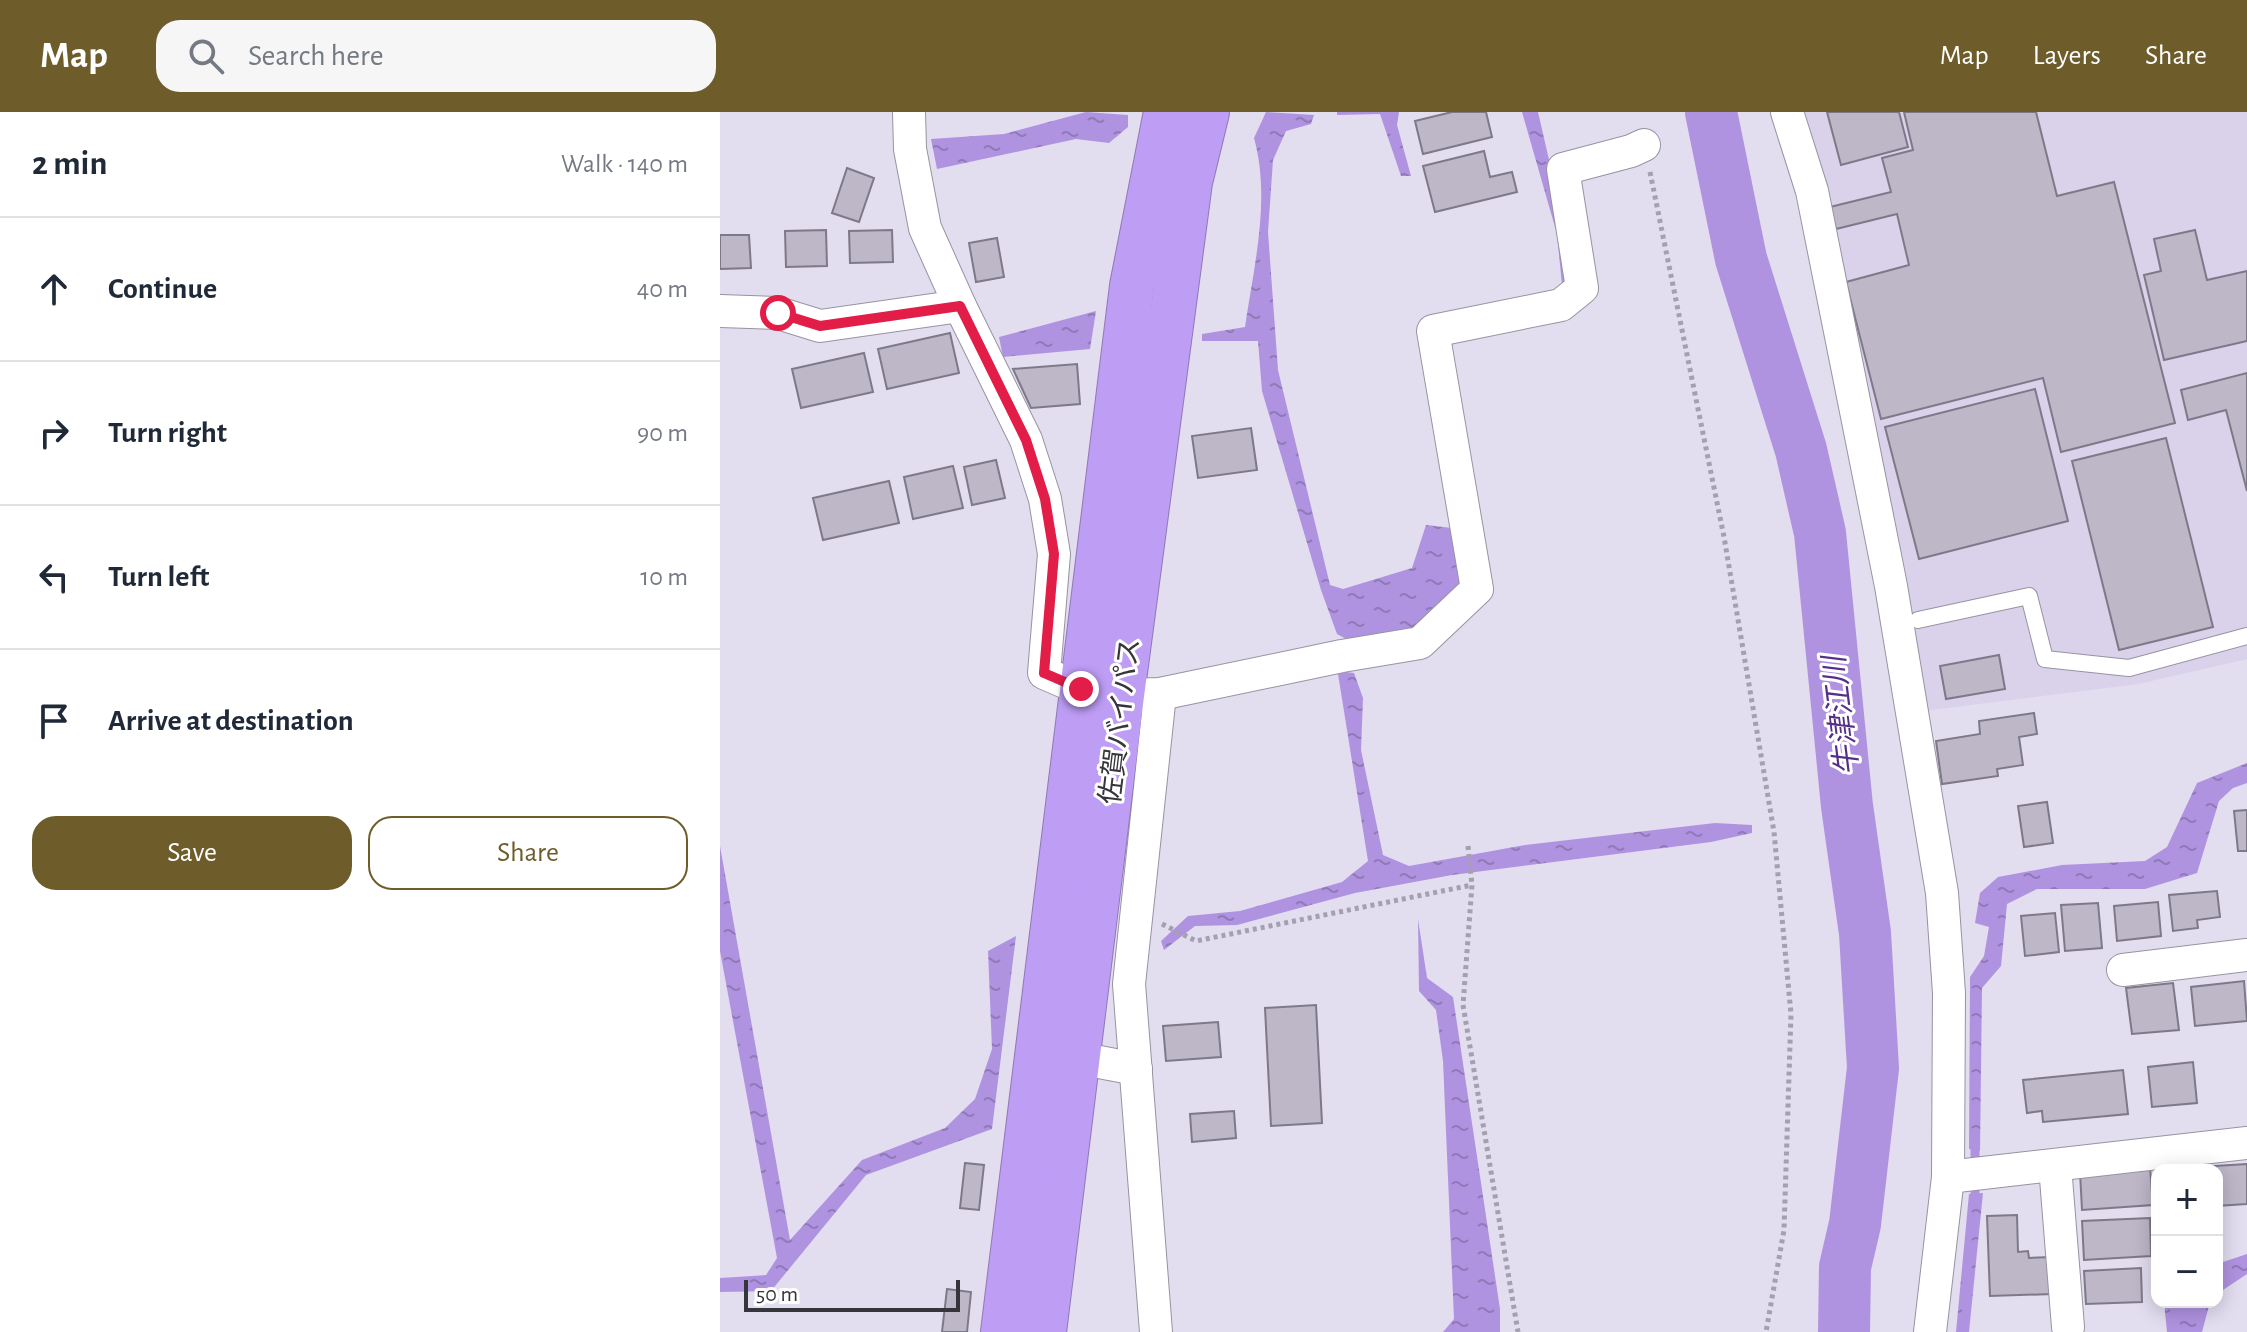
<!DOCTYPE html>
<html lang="en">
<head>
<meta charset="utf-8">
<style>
	:root { --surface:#fff; --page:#f6f6f7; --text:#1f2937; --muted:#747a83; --line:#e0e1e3; --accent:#6e5d2b }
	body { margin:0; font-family:"Alegreya Sans","Noto Sans JP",sans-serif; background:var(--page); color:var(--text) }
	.controls { position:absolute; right:24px; bottom:24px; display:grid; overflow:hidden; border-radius:16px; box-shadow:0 4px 20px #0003 }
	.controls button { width:72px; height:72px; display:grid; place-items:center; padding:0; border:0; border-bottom:2px solid var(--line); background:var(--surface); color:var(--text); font:40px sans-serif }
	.scale { position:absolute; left:24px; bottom:20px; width:216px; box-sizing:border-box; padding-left:8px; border:4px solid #37353c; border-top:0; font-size:22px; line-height:28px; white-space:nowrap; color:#37353c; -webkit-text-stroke:6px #fff; paint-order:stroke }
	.stop { position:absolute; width:24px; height:24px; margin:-18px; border:6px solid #e11d48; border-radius:50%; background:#fff }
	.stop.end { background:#e11d48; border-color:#fff; box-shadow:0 2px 8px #0008 }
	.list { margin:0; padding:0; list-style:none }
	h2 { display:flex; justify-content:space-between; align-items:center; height:104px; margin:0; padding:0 32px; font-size:34px }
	h2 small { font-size:26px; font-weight:400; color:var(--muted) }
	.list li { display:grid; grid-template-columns:52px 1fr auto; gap:24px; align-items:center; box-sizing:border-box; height:144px; padding:0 32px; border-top:2px solid var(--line) }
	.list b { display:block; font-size:30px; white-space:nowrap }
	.list em { font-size:26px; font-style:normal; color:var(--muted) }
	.actions { display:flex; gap:16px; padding:24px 32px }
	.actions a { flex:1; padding:18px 0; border:2px solid var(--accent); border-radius:24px; text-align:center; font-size:28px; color:var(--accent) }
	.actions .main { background:var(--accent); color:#fff }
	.icon { flex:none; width:44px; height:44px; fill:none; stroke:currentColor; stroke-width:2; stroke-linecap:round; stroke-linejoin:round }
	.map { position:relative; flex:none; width:1527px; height:1220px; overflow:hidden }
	header { display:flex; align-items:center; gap:48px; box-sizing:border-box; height:112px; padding:0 40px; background:var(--accent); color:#fff }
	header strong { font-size:38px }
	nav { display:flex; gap:44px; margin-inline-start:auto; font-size:28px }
	.search { width:560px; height:72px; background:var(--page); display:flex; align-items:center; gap:20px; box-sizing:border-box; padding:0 28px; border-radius:24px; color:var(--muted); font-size:30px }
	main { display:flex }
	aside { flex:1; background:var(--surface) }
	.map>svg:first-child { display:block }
	.built { fill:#dad1ea }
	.water { fill:url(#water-ripples) }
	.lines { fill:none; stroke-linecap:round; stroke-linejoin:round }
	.stream { stroke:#b093e0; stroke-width:9 }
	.river { stroke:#b093e0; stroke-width:52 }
	.building { fill:#bdb7c8; stroke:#7e7989; stroke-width:2 }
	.lane-casing { stroke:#9893a3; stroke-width:18 }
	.street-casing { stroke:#9893a3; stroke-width:34 }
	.highway-casing { stroke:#8f79b4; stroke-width:46 }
	.path { stroke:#a4a0ae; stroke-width:5; stroke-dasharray:4 4; stroke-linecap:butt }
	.lane { stroke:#fff; stroke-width:16 }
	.street { stroke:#fff; stroke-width:32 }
	.highway { stroke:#be9df5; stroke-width:44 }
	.route { stroke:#e11d48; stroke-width:10 }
	.labels { text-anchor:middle; stroke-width:6; stroke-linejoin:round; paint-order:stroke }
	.street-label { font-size:28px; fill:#37353c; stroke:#fff }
	.water-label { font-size:30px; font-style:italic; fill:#562e88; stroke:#fff }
</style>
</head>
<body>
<header>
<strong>Map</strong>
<div class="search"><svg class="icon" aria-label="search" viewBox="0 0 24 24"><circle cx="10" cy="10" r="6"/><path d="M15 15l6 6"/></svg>Search here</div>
<nav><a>Map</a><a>Layers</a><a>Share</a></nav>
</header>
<main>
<aside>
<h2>2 min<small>Walk · 140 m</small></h2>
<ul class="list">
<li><svg class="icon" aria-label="ahead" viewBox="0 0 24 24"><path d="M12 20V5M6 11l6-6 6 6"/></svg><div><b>Continue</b></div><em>40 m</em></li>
<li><svg class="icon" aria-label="right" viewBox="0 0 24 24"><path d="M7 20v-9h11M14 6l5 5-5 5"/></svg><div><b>Turn right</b></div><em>90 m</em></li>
<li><svg class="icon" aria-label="left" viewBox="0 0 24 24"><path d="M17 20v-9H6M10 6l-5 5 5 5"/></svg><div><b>Turn left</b></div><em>10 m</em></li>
<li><svg class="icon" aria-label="arrive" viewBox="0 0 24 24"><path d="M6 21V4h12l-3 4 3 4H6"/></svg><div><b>Arrive at destination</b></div></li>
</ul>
<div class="actions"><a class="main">Save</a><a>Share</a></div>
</aside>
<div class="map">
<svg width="1527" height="1220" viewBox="0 0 1527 1220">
	<defs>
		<pattern id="water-ripples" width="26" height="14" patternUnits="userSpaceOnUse" patternTransform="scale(2)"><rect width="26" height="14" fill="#b093e0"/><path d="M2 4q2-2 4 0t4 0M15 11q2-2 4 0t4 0" fill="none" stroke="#9079b7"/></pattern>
	</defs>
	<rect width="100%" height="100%" fill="#e2ddef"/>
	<path class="built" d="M1076,0H1527V547L1418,572L1203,599Z"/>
	<g class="water">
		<path d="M366,0L408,3V15L389,31L356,27L217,57L211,27L284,22Z"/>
		<path d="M546,0L594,3L591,12L566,19L553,48L548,120L558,258L610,473L623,477L692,456L706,413L732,416L741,455L739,478L692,519L626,527L617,522L601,478L542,279L538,229H482V222L525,215C534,153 551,87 534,26Z"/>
		<path d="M617,0H679L677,13L691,64H681L660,2L617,3Z"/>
		<path d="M802,0H818L847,126L850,172L842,173L837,122Z"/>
		<path d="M376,199L370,237L283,245L279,225Z"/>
		<path d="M626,560L634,561L643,586L641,638L663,743L689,754L805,733L995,711L1032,713V721L991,730L732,763L635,781L517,813L475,814L444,838L441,829L468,804L520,799L622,770L648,749L618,562Z"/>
		<path d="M1527,651V671L1513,676L1499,689L1477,761L1425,777H1317L1287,792L1281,854L1262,876L1260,1039L1249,1037L1250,865L1264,844L1269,815L1255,811L1260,781L1278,765L1342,753L1425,749L1447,735L1477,671Z"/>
		<path d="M0,734L70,1128L142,1048L225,1016L255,987L272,937L268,839L296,824L272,1017L146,1063L51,1179L0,1180V1166L46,1163L57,1146L0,839Z"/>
		<path d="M698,807L707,866L733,885L780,1197V1220H723L734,1207L723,949L716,898L699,879Z"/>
		<path d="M1263,1081L1249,1220H1236L1249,1082Z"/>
		<path d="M1527,1142V1162L1497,1182V1152Z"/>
		<path d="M1444,1190H1490L1482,1220H1447Z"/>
	</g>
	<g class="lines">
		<path class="stream" d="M1255,1038V1081"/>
		<path class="river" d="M991,0L1021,147L1081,338L1100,421L1127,694L1145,821L1153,956L1135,1112L1125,1155L1124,1220"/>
	</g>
	<g class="building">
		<path d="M732,0H766L772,25L703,42L695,9Z"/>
		<path d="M1107,0H1179L1188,35L1121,53Z"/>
		<path d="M1184,0H1316L1337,84L1394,70L1455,311L1341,340L1323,266L1161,307L1126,170L1189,153L1177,102L1116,117L1110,95L1171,80L1162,46L1193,38Z"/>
		<path d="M764,39L770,65L792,60L797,80L715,100L703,54Z"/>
		<path d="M127,56L154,66L139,110L112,101Z"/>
		<path d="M106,118L107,154L66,155L65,119Z"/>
		<path d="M172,118L173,150L130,151L129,119Z"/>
		<path d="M1475,118L1487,168L1527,159V229L1444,248L1424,163L1441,159L1434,127Z"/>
		<path d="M0,123H29L31,156L0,157Z"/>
		<path d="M277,126L284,165L256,170L249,131Z"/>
		<path d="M230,221L239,261L167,277L158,237Z"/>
		<path d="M144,241L153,280L81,296L72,257Z"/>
		<path d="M357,252L360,292L311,296L293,257Z"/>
		<path d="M1527,261V379L1506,298L1468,308L1461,278Z"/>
		<path d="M1315,277L1348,409L1199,447L1165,315Z"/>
		<path d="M531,316L537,358L478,366L472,324Z"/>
		<path d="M1446,326L1493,515L1399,538L1352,349Z"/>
		<path d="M276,348L285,386L252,393L244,355Z"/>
		<path d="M233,354L243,396L193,407L184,365Z"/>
		<path d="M169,369L179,411L103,428L93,386Z"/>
		<path d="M1279,543L1285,577L1226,587L1220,554Z"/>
		<path d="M1314,601L1317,622L1299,625L1303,653L1277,657L1278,664L1222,672L1216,629L1260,622L1259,609Z"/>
		<path d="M1327,690L1333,731L1304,735L1298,694Z"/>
		<path d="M1527,698V739H1518L1514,699Z"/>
		<path d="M1497,779L1500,805L1477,808L1478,816L1453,819L1449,783Z"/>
		<path d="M1438,790L1441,824L1397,829L1394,794Z"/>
		<path d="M1378,791L1382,836L1345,839L1341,793Z"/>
		<path d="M1335,801L1339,840L1305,844L1301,804Z"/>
		<path d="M1524,869L1527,909L1475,914L1471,875Z"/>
		<path d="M1453,871L1459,918L1412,922L1406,876Z"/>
		<path d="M596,893L602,1011L551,1014L545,896Z"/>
		<path d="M498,910L501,945L446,949L443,914Z"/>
		<path d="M1473,950L1477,991L1432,995L1428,955Z"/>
		<path d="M1403,958L1408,1002L1323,1010L1322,999L1307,1001L1303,968Z"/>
		<path d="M514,999L516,1026L472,1030L470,1002Z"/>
		<path d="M245,1051L264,1053L259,1098L240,1096Z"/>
		<path d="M1527,1052V1092L1497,1094V1058H1463V1056Z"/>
		<path d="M1430,1055L1433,1093L1362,1098L1360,1060Z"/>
		<path d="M1297,1103L1298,1140L1308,1139L1309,1146L1331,1145L1332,1182L1270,1184L1267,1104Z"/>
		<path d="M1430,1106L1431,1144L1364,1148L1362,1109Z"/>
		<path d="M1421,1156L1422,1190L1366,1192L1364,1159Z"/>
		<path d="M227,1177L251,1180L247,1220H222Z"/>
	</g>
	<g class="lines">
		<g class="lane-casing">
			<path id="lane" d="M1198,508L1309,484L1325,547L1409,556L1527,524"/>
		</g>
		<g class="street-casing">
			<g id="street">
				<path d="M189,0L190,37L205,116L240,194L306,328L325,387L334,442L324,561L361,577L402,583L440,582L622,544L700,531L757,477L713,219L841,193L862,176L843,57L911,39L924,33"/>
				<path d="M1067,0L1092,79L1171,474L1222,781L1229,881L1228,1065L1210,1220"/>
				<path d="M0,199L58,201L100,214L240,194"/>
				<path d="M1403,858L1527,843"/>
				<path d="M358,946L416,957"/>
				<path d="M1335,1054L1348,1215"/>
				<path d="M1228,1065L1527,1031"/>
				<path d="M436,1220L409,872L440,582"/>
			</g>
		</g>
		<g class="highway-casing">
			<g id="highway">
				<path d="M283,1220L412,174L446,0"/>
				<path d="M324,1220L402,583L470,70L487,0"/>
			</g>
		</g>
		<g class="path">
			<path d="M930,60L1004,425L1054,720L1071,902L1064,1118L1046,1220"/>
			<path d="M748,734L752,773"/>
			<path d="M442,812L476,829L752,773L743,893L798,1220"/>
		</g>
		<use href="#lane" class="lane"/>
		<use href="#street" class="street"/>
		<use href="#highway" class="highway"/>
	</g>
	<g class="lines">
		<path class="route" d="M58,201L100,214L240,194L306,328L325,387L334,442L324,561L361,577"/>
	</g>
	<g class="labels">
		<g class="street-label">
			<text transform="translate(399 609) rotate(-83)" y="10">佐賀バイパス</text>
		</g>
		<g class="water-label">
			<text transform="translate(1121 604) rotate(-97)" y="10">牛津江川</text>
		</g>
	</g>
</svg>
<div class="controls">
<button>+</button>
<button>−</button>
</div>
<div class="scale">50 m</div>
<div class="stop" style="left:58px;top:201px"></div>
<div class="stop end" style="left:361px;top:577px"></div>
</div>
</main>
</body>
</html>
